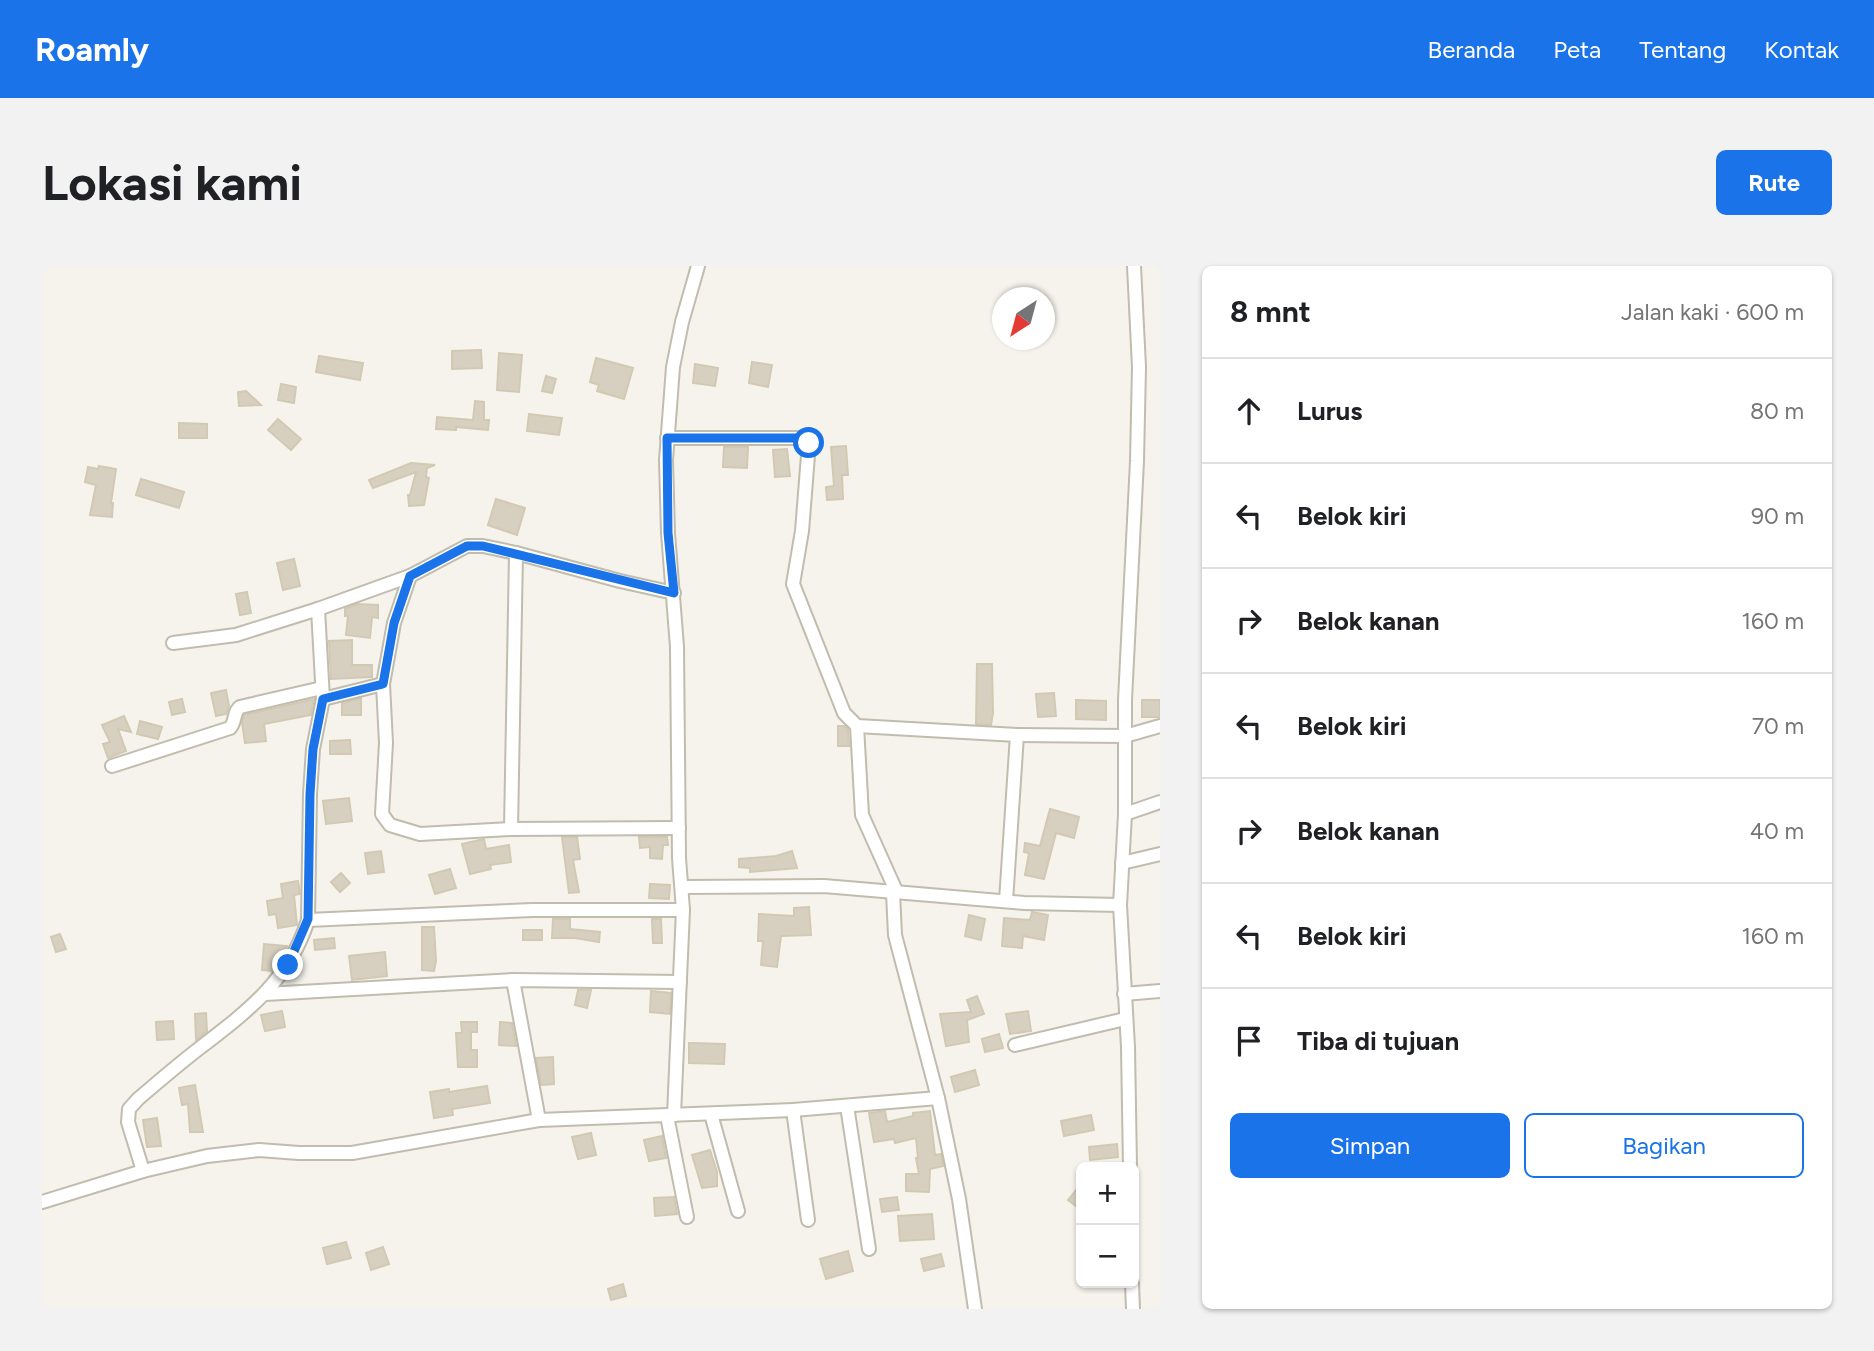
<!DOCTYPE html>
<html lang="id">
<head>
<meta charset="utf-8">
<style>
	:root { --surface:#fff; --page:#f2f2f2; --text:#202124; --muted:#757577; --line:#e0e0e0; --accent:#1a73e8 }
	body { margin:0; font-family:Figtree,sans-serif; background:var(--page); color:var(--text) }
	.controls { position:absolute; right:21px; bottom:21px; display:grid; overflow:hidden; border-radius:10px; box-shadow:0 2px 5px #0004 }
	.controls button { width:63px; height:63px; display:grid; place-items:center; padding:0; border:0; border-bottom:2px solid var(--line); background:var(--surface); color:var(--text); font:35px sans-serif }
	.compass { position:absolute; left:950px; top:21px; width:63px; height:63px; border-radius:50%; background:var(--surface); box-shadow:0 2px 5px #0004; rotate:216deg }
	.stop { position:absolute; width:21px; height:21px; margin:-16px; border:5px solid #1a73e8; border-radius:50%; background:#fff }
	.stop.end { background:#1a73e8; border-color:#fff; box-shadow:0 2px 7px #0008 }
	.list { margin:0; padding:0; list-style:none }
	h2 { display:flex; justify-content:space-between; align-items:center; height:91px; margin:0; padding:0 28px; font-size:30px }
	h2 small { font-size:23px; font-weight:400; color:var(--muted) }
	.list li { display:grid; grid-template-columns:46px 1fr auto; gap:21px; align-items:center; box-sizing:border-box; height:105px; padding:0 28px; border-top:2px solid var(--line) }
	.list b { display:block; font-size:26px; white-space:nowrap }
	.list em { font-size:23px; font-style:normal; color:var(--muted) }
	.actions { display:flex; gap:14px; padding:21px 28px }
	.actions a { flex:1; padding:16px 0; border:2px solid var(--accent); border-radius:10px; text-align:center; font-size:24px; color:var(--accent) }
	.actions .main { background:var(--accent); color:#fff }
	.icon { flex:none; width:38px; height:38px; fill:none; stroke:currentColor; stroke-width:2; stroke-linecap:round; stroke-linejoin:round }
	.map { position:relative; flex:none; width:1118px; height:1043px; overflow:hidden; border-radius:10px }
	header { display:flex; align-items:center; gap:42px; box-sizing:border-box; height:98px; padding:0 35px; background:var(--accent); color:#fff }
	header strong { font-size:33px }
	nav { display:flex; gap:38px; margin-inline-start:auto; font-size:24px }
	.intro { display:flex; align-items:center; justify-content:space-between; box-sizing:border-box; height:168px; padding:0 42px }
	h1 { margin:0; font-size:49px }
	.button { padding:18px 32px; border-radius:10px; background:var(--accent); color:#fff; font-size:24px; font-weight:700 }
	main { display:flex; gap:42px; padding:0 42px }
	aside { flex:1; background:var(--surface); border-radius:10px; box-shadow:0 2px 5px #0004 }
	.map>svg:first-child { display:block }
	.building { fill:#d7d0c0; stroke:#d2c9b3; stroke-width:2 }
	.lines { fill:none; stroke-linecap:round; stroke-linejoin:round }
	.street-casing { stroke:#c1bcad; stroke-width:16 }
	.street { stroke:#fff; stroke-width:12 }
	.route { stroke:#1a73e8; stroke-width:9 }
</style>
</head>
<body>
<header>
<strong>Roamly</strong>
<nav><a>Beranda</a><a>Peta</a><a>Tentang</a><a>Kontak</a></nav>
</header>
<div class="intro"><h1>Lokasi kami</h1><a class="button">Rute</a></div>
<main>
<div class="map">
<svg width="1118" height="1043" viewBox="0 0 1118 1043">
	<rect width="100%" height="100%" fill="#f5f3eb"/>
	<g class="building">
		<path d="M439,84L440,102L410,103V85Z"/>
		<path d="M457,87L480,89L477,126L455,124Z"/>
		<path d="M277,90L321,97L318,114L274,106Z"/>
		<path d="M554,92L591,102L582,133L555,125L557,119L548,116Z"/>
		<path d="M710,96L730,99L726,121L707,117Z"/>
		<path d="M653,98L676,102L673,120L651,117Z"/>
		<path d="M504,110L514,113L510,127L500,125Z"/>
		<path d="M239,118L254,121L252,137L236,134Z"/>
		<path d="M204,125L219,139L197,140L196,126Z"/>
		<path d="M433,135L442,136V154H447L446,164L414,161V164L394,163L395,151L431,154Z"/>
		<path d="M487,148L520,152L517,169L485,165Z"/>
		<path d="M236,153L259,173L249,184L226,164Z"/>
		<path d="M137,157L165,158V172H137Z"/>
		<path d="M804,180L806,209H800L801,233L785,234L784,221L792,220L789,181Z"/>
		<path d="M682,181H706L705,202L681,201Z"/>
		<path d="M745,183L748,210L733,211L731,184Z"/>
		<path d="M369,197L393,199L385,202L384,211L387,212L382,239L367,240L366,229H368L374,206L331,222L327,214Z"/>
		<path d="M57,200L74,203L69,237H71L70,251L48,249L54,219L43,216L46,201L56,203Z"/>
		<path d="M99,213L142,226L137,242L94,229Z"/>
		<path d="M454,233L483,242L475,269L446,259Z"/>
		<path d="M252,293L258,320L241,324L235,297Z"/>
		<path d="M205,326L209,347L198,349L194,328Z"/>
		<path d="M315,338L336,339V352L330,351L328,372L304,369L306,350H303V343Z"/>
		<path d="M310,374V399H330V411L289,413L287,375Z"/>
		<path d="M935,398H950L951,447L949,459L934,458Z"/>
		<path d="M184,424L187,440L184,448L174,450L169,427Z"/>
		<path d="M1012,427L1014,450L996,451L994,428Z"/>
		<path d="M319,432V449H300V437Z"/>
		<path d="M140,433L143,446L130,449L127,436Z"/>
		<path d="M272,433L269,449L222,458L224,475L203,477L200,456L202,449Z"/>
		<path d="M1034,434L1064,435V454L1034,453Z"/>
		<rect x="1100" y="434" width="18" height="17"/>
		<path d="M82,450L89,466L76,463L84,485L66,492L61,478L68,476L60,459Z"/>
		<path d="M98,455L120,461L116,473L95,468Z"/>
		<path d="M796,460H803L806,464L807,480H796Z"/>
		<path d="M308,474L309,488H288V475Z"/>
		<path d="M307,532L310,555L284,558L281,535Z"/>
		<path d="M1008,543L1037,551L1032,572L1014,567L1002,613L983,609L987,587L982,586L983,577L998,580Z"/>
		<path d="M520,571H535L538,593L531,594L537,626L527,627Z"/>
		<path d="M597,571H625L626,579H621L620,593L608,592V581L598,582Z"/>
		<path d="M442,573L444,583L467,579L469,596L448,599L449,603L428,608L420,578Z"/>
		<path d="M339,585L342,606L326,608L323,587Z"/>
		<path d="M750,585L755,602L708,606V602L697,601V593L734,590Z"/>
		<path d="M408,603L414,622L393,628L387,609Z"/>
		<path d="M299,607L308,617L298,626L289,616Z"/>
		<path d="M256,615L258,628L252,629L255,659L236,662L234,648L227,649L225,635L241,632L239,618Z"/>
		<path d="M608,618L628,619L627,633L607,632Z"/>
		<path d="M767,641L769,669L739,670L735,701L719,699L721,675H716L717,648L752,650V642Z"/>
		<path d="M990,646L1006,649L1002,674L981,670L980,682L960,680L962,652L988,654Z"/>
		<path d="M927,649L943,653L939,674L923,670Z"/>
		<path d="M511,653H528V663L558,666L557,676L533,672H510Z"/>
		<path d="M610,653H619L620,677H611Z"/>
		<path d="M380,661H392L394,695L392,705L380,704Z"/>
		<rect x="481" y="664" width="19" height="10"/>
		<path d="M18,668L24,683L14,686L9,671Z"/>
		<path d="M292,672L293,682L273,684L272,674Z"/>
		<path d="M222,678L245,680L237,694H233L230,705L220,704Z"/>
		<path d="M343,686L345,710L310,714L307,690Z"/>
		<path d="M536,724H549L545,742L533,739Z"/>
		<path d="M609,725L629,727L628,748L608,746Z"/>
		<path d="M935,730L942,748L925,754L927,776L904,780L898,748L929,746L925,734Z"/>
		<path d="M240,745L243,761L223,765L219,749Z"/>
		<path d="M986,745L989,765L968,768L964,748Z"/>
		<path d="M164,747L165,765L154,774L153,748Z"/>
		<path d="M131,755L132,773L115,774L114,756Z"/>
		<path d="M419,756H435V766H429V784H435V801H416L414,767H420Z"/>
		<path d="M458,756L470,757L474,780L457,779Z"/>
		<path d="M957,768L961,782L943,786L940,773Z"/>
		<path d="M647,777L683,778L682,798L647,797Z"/>
		<path d="M511,791L512,818L499,819L494,792Z"/>
		<path d="M933,804L937,819L913,826L909,811Z"/>
		<path d="M153,819L161,866H148L146,838L140,839L137,822Z"/>
		<path d="M445,820L448,837L410,843L411,849L392,852L388,826L407,823V826Z"/>
		<path d="M843,845L845,856L871,850V847L888,845L893,889L899,888L901,900L888,903L887,926L864,925V908H877L874,892H876L874,872L853,877L852,873L832,876L827,847Z"/>
		<path d="M1049,849L1052,864L1022,870L1019,855Z"/>
		<path d="M115,852L119,880L105,881L101,854Z"/>
		<path d="M549,867L554,889L536,893L530,871Z"/>
		<path d="M620,870L624,892L607,895L602,874Z"/>
		<path d="M1075,878L1076,891L1048,894L1047,881Z"/>
		<path d="M668,884L675,906V920L660,922L650,889Z"/>
		<path d="M1039,918V944L1026,934Z"/>
		<path d="M632,931L635,948L613,950L612,932Z"/>
		<path d="M855,931L857,944L840,946L838,933Z"/>
		<path d="M890,948L892,973L858,975L856,950Z"/>
		<path d="M304,976L309,992L285,998L281,982Z"/>
		<path d="M341,981L347,998L329,1004L324,987Z"/>
		<path d="M806,985L811,1005L784,1013L778,993Z"/>
		<path d="M899,988L902,1000L882,1005L879,993Z"/>
		<path d="M581,1018L584,1030L569,1034L566,1023Z"/>
	</g>
	<g class="lines">
		<g class="street-casing">
			<g id="street">
				<path d="M625,172H755L764,173L767,177L760,265L751,318L802,447L815,460L975,469L964,635"/>
				<path d="M368,310L352,357L341,418L344,477L340,548L348,559L378,568L469,563L637,562"/>
				<path d="M131,377L194,369L276,343L368,310L425,280H441L474,287L578,315L632,327"/>
				<path d="M281,433L341,418"/>
				<path d="M815,460L820,549L855,627"/>
				<path d="M975,469L1083,470L1118,460"/>
				<path d="M70,500L188,462C194,456 191,446 198,441L280,422"/>
				<path d="M1083,548L1118,536"/>
				<path d="M469,563L474,287"/>
				<path d="M1080,597L1118,588"/>
				<path d="M640,621L782,620L982,637L1078,639"/>
				<path d="M851,627L853,669L896,832L917,933L933,1043"/>
				<path d="M266,654L491,644H641"/>
				<path d="M471,714L497,854"/>
				<path d="M223,728L471,714L638,716"/>
				<path d="M1082,728L1118,725"/>
				<path d="M973,779L1083,753"/>
				<path d="M805,840L827,983"/>
				<path d="M751,844L766,954"/>
				<path d="M669,848L696,945"/>
				<path d="M632,849L641,644L637,592L635,381L626,267L624,194L631,101L640,56L656,0"/>
				<path d="M625,850L645,951"/>
				<path d="M1088,901L1086,781L1078,639L1083,548V434L1095,195L1097,101L1092,0"/>
				<path d="M101,905L86,856L87,843L96,833C117,815 138,797 159,781C207,744 247,714 266,654L268,528L271,483L281,433L276,343"/>
				<path d="M0,936L101,905L165,890L217,884L257,887H310L497,854L751,844L896,832"/>
				<path d="M1090,1017L1091,1043"/>
			</g>
		</g>
		<use href="#street" class="street"/>
	</g>
	<g class="lines">
		<path class="route" d="M246,699L266,653L268,528L271,483L281,433L341,418L352,357L368,310L425,280H441L632,327L626,267L625,172H755L764,173L767,177"/>
	</g>
</svg>
<div class="controls">
<button>+</button>
<button>−</button>
</div>
<svg class="compass" viewBox="-18 -18 36 36"><path d="M0-13l5 13h-10z" fill="#e53935"/><path d="M0 13l5-13h-10z" fill="#757577"/></svg>
<div class="stop" style="left:767px;top:177px"></div>
<div class="stop end" style="left:246px;top:699px"></div>
</div>
<aside>
<h2>8 mnt<small>Jalan kaki · 600 m</small></h2>
<ul class="list">
<li><svg class="icon" aria-label="ahead" viewBox="0 0 24 24"><path d="M12 20V5M6 11l6-6 6 6"/></svg><div><b>Lurus</b></div><em>80 m</em></li>
<li><svg class="icon" aria-label="left" viewBox="0 0 24 24"><path d="M17 20v-9H6M10 6l-5 5 5 5"/></svg><div><b>Belok kiri</b></div><em>90 m</em></li>
<li><svg class="icon" aria-label="right" viewBox="0 0 24 24"><path d="M7 20v-9h11M14 6l5 5-5 5"/></svg><div><b>Belok kanan</b></div><em>160 m</em></li>
<li><svg class="icon" aria-label="left" viewBox="0 0 24 24"><path d="M17 20v-9H6M10 6l-5 5 5 5"/></svg><div><b>Belok kiri</b></div><em>70 m</em></li>
<li><svg class="icon" aria-label="right" viewBox="0 0 24 24"><path d="M7 20v-9h11M14 6l5 5-5 5"/></svg><div><b>Belok kanan</b></div><em>40 m</em></li>
<li><svg class="icon" aria-label="left" viewBox="0 0 24 24"><path d="M17 20v-9H6M10 6l-5 5 5 5"/></svg><div><b>Belok kiri</b></div><em>160 m</em></li>
<li><svg class="icon" aria-label="arrive" viewBox="0 0 24 24"><path d="M6 21V4h12l-3 4 3 4H6"/></svg><div><b>Tiba di tujuan</b></div></li>
</ul>
<div class="actions"><a class="main">Simpan</a><a>Bagikan</a></div>
</aside>
</main>
</body>
</html>
